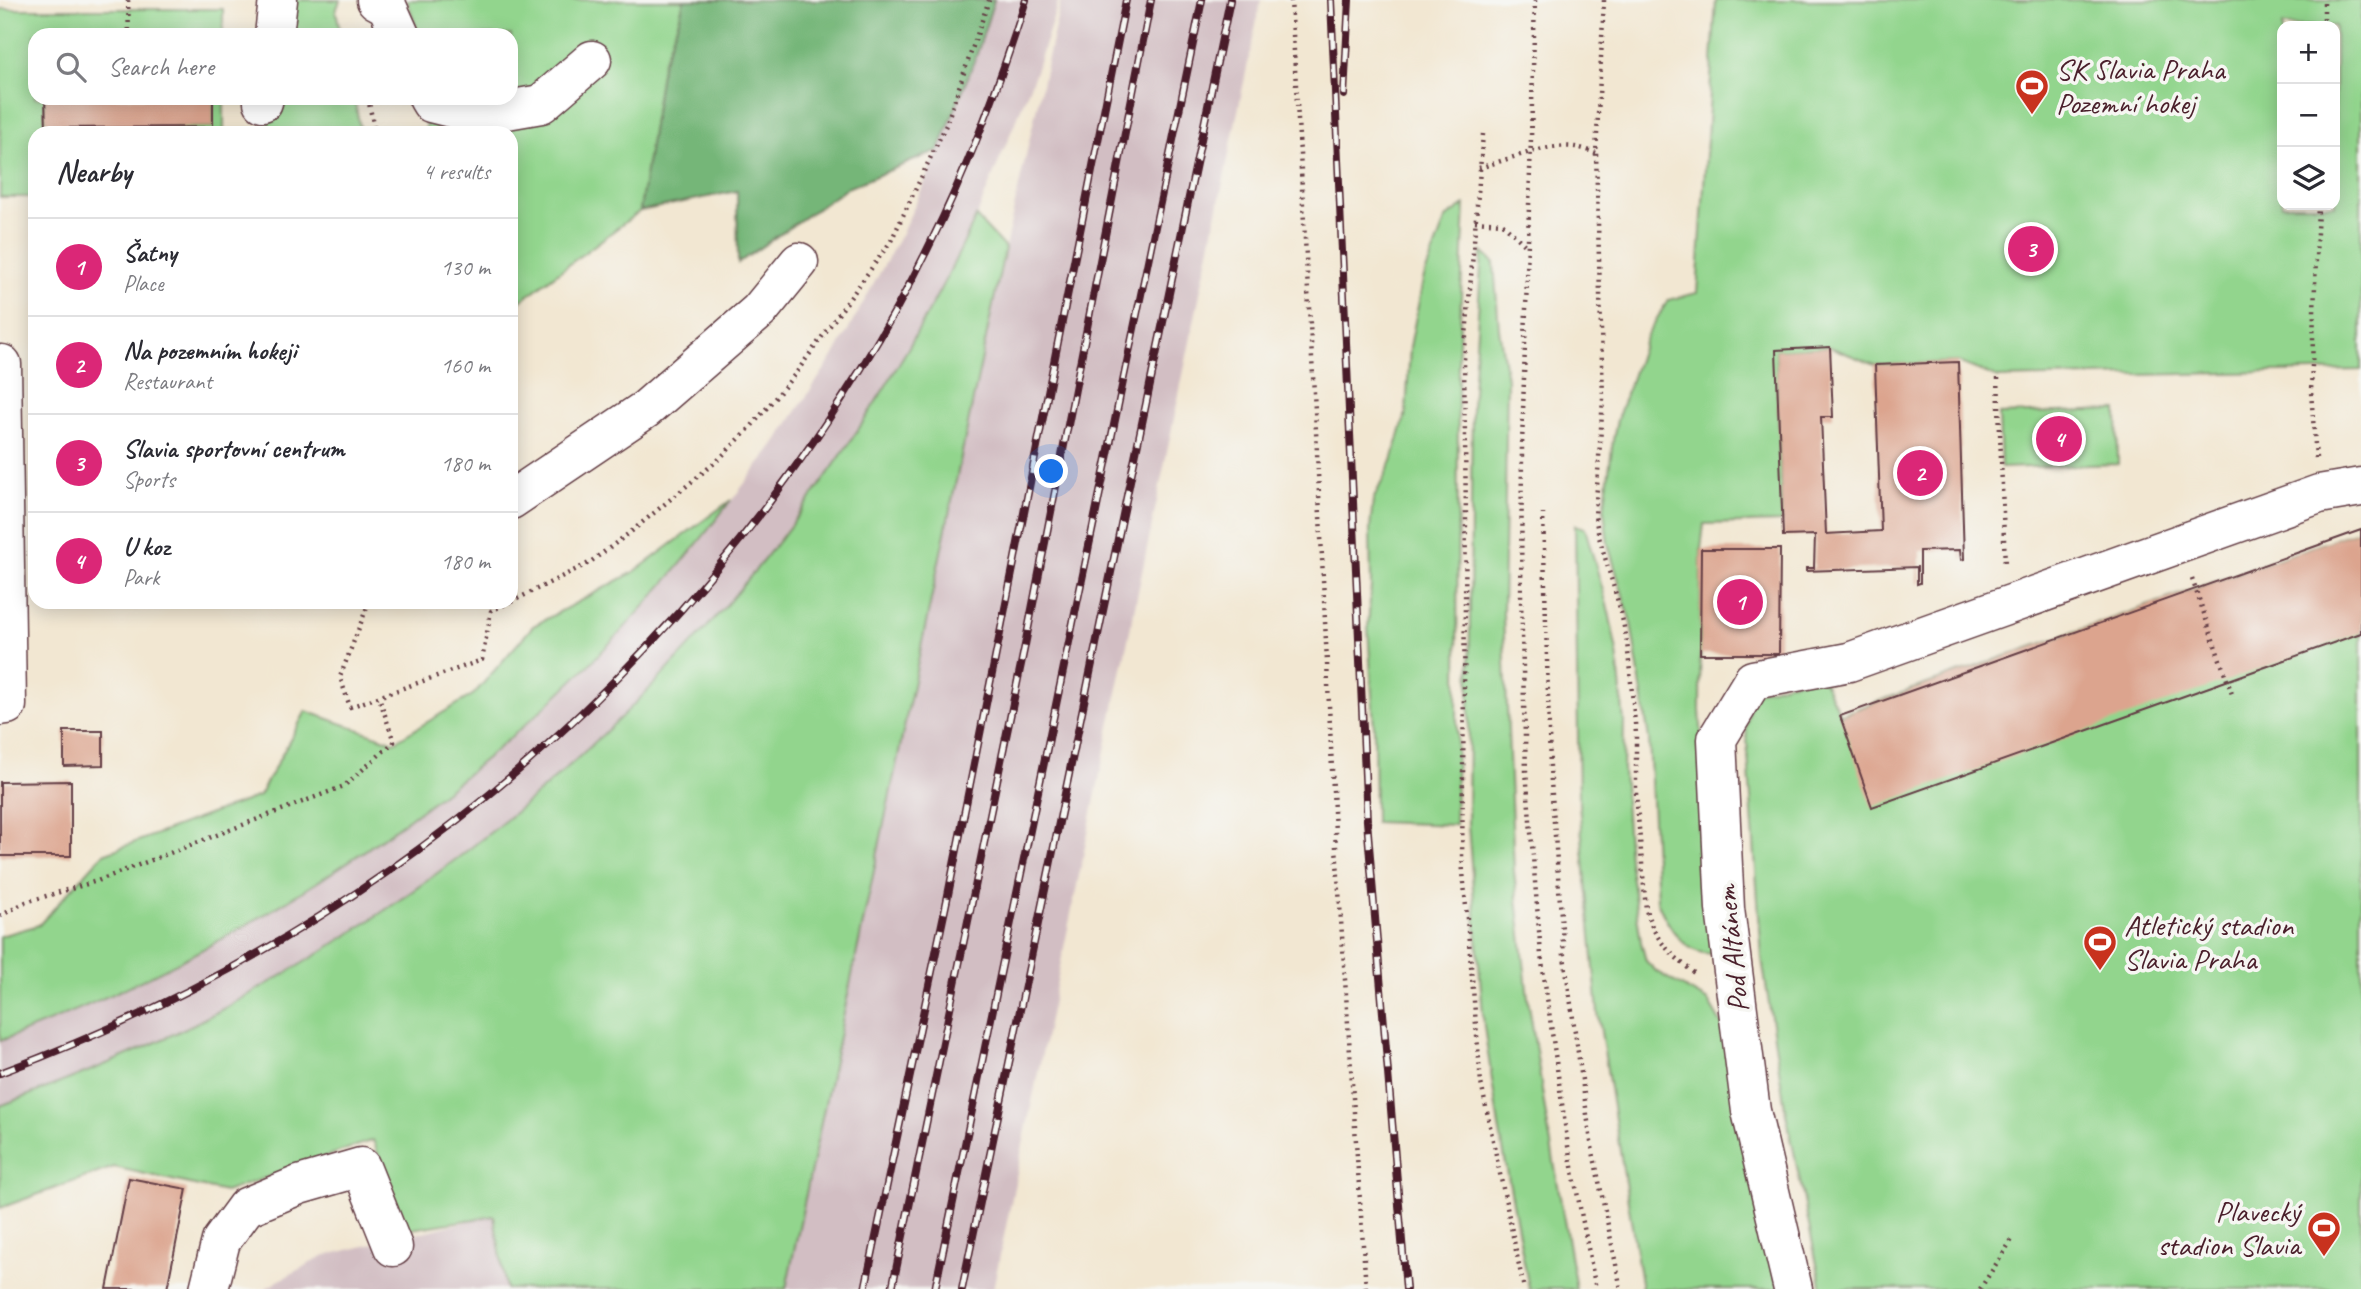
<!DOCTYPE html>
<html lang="en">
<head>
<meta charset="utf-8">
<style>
	:root { --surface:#fff; --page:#f7f7f7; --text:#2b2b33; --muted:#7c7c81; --line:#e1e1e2; --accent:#db2777 }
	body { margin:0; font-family:Caveat,sans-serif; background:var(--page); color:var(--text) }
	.controls { position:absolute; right:21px; top:21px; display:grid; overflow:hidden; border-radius:14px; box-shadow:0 4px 18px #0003 }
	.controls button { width:63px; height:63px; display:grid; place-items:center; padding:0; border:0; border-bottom:2px solid var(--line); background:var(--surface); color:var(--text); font:35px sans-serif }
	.you { position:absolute; left:1052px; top:472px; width:24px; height:24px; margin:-18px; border:5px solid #fff; border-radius:50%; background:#1a73e8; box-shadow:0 0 0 10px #1a73e833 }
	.badge { display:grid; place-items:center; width:46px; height:46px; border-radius:50%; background:var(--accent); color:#fff; font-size:23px; font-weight:700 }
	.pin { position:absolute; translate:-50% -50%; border:4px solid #fff; box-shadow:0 2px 7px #0006 }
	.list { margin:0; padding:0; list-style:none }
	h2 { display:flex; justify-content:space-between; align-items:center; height:91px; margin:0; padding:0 28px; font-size:30px }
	h2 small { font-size:23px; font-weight:400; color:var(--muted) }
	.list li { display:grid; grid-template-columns:46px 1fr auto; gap:21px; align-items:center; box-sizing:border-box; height:98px; padding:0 28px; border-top:2px solid var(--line) }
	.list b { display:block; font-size:26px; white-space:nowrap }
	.list p { margin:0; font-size:23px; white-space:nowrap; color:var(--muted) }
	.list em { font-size:23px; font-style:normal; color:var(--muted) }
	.icon { flex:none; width:38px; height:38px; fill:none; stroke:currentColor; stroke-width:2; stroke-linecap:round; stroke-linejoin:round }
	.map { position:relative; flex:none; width:2361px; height:1289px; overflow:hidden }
	.search { position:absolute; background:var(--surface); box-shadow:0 4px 18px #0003; left:28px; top:28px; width:490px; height:77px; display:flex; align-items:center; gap:18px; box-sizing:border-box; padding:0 24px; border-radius:21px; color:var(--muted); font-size:26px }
	.panel { position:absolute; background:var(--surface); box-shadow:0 4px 18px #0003; left:28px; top:126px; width:490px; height:483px; border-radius:21px }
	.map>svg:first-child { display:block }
	.industrial { fill:#d2bec3 }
	.green { fill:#92d58d; stroke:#6e7a5c; stroke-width:2; fill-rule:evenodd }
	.forest { fill:#75b678; stroke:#606a52; stroke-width:2 }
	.building { fill:#dca48e }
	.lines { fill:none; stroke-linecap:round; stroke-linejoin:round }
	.minor-casing { stroke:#633d44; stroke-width:41 }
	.path { stroke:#633d44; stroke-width:4.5; stroke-dasharray:2 5; stroke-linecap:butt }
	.minor { stroke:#fff; stroke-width:38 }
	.rail-casing { stroke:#4a1f2b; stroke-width:8 }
	.rail { stroke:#f6f6f2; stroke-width:5; stroke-dasharray:16; stroke-linecap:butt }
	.labels { text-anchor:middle; stroke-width:7; stroke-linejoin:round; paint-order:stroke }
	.poi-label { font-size:30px; fill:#4a1f2b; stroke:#f6f6f2; text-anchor:start }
	.street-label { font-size:30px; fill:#4a1f2b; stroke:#f6f6f2 }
</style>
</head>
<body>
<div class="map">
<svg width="2361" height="1289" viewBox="0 0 2361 1289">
	<rect width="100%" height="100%" fill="#f6f6f2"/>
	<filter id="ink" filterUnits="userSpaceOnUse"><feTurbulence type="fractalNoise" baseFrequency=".0143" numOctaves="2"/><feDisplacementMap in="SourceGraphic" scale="14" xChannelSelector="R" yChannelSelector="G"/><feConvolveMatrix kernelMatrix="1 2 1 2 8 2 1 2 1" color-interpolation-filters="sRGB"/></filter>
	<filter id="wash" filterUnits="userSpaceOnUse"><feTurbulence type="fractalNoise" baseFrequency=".00686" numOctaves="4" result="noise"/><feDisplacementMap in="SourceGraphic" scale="28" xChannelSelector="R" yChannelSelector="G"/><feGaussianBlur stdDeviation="1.57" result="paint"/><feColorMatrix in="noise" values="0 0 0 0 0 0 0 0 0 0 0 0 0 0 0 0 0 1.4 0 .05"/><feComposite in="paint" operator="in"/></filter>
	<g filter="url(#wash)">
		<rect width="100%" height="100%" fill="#f2e7d2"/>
		<g class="industrial">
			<path d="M994,0H1059L1035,74L976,217L931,309L888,384L857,432L823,481L746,582L702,634L604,736L526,805L389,908L275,980L216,1012L115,1061L0,1106V1041L91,1004L139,982L393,830L486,757L562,692L657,592L699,543L774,445L836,352L903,231L920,193L955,112Z"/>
			<path d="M1061,0H1261L993,1289H786L1005,248Z"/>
			<path d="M494,1215L506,1289H264L323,1256Z"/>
		</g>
		<g class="green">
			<path d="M287,0H340L336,11L341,35H282Z"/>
			<path d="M407,0H684L680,17L662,66L640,211L511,308V133H426L425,98H511V35H419Z"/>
			<path d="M1716,0H2361V370L1998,378L1958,362L1875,365L1830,347L1776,350L1782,522L1704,524L1701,549L1700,710L1715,953C1686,958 1667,925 1657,901L1649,739L1631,623L1608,544L1604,510L1613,440L1617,420L1646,337L1668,300L1697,293ZM2282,26H2335V205H2282Z"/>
			<path d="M0,9H223V35H35V98H45L46,128L213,127V98H224V133H35V197H0Z"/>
			<path d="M273,98H354L361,133H270L268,120Z"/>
			<path d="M1465,205L1458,366L1457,739L1455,825L1375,822L1374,728L1368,627L1371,585L1370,529L1373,500L1392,461L1406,413L1410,347L1423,280L1446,218Z"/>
			<path d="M976,217L1005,248L786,1289H506L494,1216L406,1230L373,1140L225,1192L114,1167L0,1208V1106C74,1078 148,1049 219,1011C550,833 817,560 976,217Z"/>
			<path d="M1482,252L1494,263L1499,329L1507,379L1503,614L1514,871L1528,998L1546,1116L1576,1289H1529L1499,1127L1484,1027L1468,825L1472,407Z"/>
			<path d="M2117,410L2118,464L2001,468L1999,414Z"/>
			<path d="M731,500C548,747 286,933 0,1041V936L39,925L103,854L259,796L306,711L394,742L474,694L533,626L634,572Z"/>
			<path d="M1575,525L1585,528L1609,612L1617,652L1624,722L1623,770L1629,860L1641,942L1646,961L1657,972L1708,1001L1728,1035L1779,1289H1642L1598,1013L1579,804Z"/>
			<path d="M2361,530V1289H1822L1785,1108L1762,959L1746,726L1752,693L1821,675L1840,715Z"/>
		</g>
		<path class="forest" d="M684,0H994L977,54L939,150L847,188L738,263L737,191L640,211L662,66L680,17Z"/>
		<g id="blocks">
			<g class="building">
				<path d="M45,98H213V127L46,128Z"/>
				<path d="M1830,347L1833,417H1821L1826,534L1881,531L1875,365L1958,362L1964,559L1961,560L1960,550L1920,551V583L1917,584V567L1806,571V568H1814L1815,535L1783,536L1776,350Z"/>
				<path d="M2361,530V633L1872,807L1840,716Z"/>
				<path d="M1701,549H1780L1779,654H1700Z"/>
				<path d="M64,731H103V765L64,766Z"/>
				<path d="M71,781V856H0V782Z"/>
				<path d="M129,1178L187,1189L167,1289H107Z"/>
			</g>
		</g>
	</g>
	<g filter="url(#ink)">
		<use href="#blocks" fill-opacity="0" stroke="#633d44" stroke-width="2"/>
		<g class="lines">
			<g class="minor-casing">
				<g id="minor">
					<path d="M376,0L387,6L400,35"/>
					<path d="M274,35L278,0"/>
					<path d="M428,98L431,103L479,115L541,104L592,60"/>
					<path d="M263,102L264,98"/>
					<path d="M0,364H2L7,705L0,706"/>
					<path d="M511,500L646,409L759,311L799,262"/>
					<path d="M209,1289L221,1241L246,1207L299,1185L361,1167L393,1247"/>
					<path d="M1793,1289L1751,1111L1725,909L1717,739L1753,680L1849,662L2319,494L2361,487"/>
				</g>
			</g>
			<g class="path">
				<path d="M128,0L129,35"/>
				<path d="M1291,0L1315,410L1335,832L1366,1289"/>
				<path d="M1535,0L1522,446L1521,600L1526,771L1541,955L1568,1146L1596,1289"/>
				<path d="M1604,0L1596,153L1603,399L1595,516L1599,537L1621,612L1627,642L1636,733V793L1646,910C1655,941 1670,953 1694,973"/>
				<path d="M2324,26V0"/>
				<path d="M368,98L375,133"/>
				<path d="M1483,134L1464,360L1466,518L1462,860L1481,1083L1524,1289"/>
				<path d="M1479,168C1506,160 1548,143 1575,147C1582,148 1590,151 1596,153"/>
				<path d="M1475,221L1502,223L1527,247"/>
				<path d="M1998,378L2005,566"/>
				<path d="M2316,458L2311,392L2318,205"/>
				<path d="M1543,513L1550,768L1564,956L1591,1142L1621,1289"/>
				<path d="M2192,579L2233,697"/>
				<path d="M369,602L340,677L350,707L482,660L491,611L510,602"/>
				<path d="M511,602L589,563L632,531L718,460L750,428L796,373L891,241L946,125L989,0"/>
				<path d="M0,916L26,902L97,881L344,786L394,742L379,697"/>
				<path d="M1980,1289L2013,1238"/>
			</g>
			<use href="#minor" class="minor"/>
			<g class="rail-casing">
				<g id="rail">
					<path d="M1331,0L1367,821L1406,1289"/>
					<path d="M1344,95L1349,0"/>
					<path d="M0,1073C313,957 570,766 771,500C831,420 886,335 930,244C969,166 1000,83 1026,0"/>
					<path d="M865,1289L947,900L1126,0"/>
					<path d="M892,1289L1025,645L1151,0"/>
					<path d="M935,1289L1202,0"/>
					<path d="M962,1289L1230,0"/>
				</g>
			</g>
			<use href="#rail" class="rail"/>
		</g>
	</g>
	<defs>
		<g id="stadium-pin" transform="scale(1.75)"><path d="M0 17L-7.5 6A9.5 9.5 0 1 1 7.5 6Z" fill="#c8321e" stroke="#f6f6f2"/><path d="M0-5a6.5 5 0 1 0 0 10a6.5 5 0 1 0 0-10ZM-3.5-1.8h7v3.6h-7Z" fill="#fff"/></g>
	</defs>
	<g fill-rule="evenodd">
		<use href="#stadium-pin" x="2032" y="86"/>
		<use href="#stadium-pin" x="2100" y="942"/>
		<use href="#stadium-pin" x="2324" y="1228"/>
	</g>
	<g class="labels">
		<g class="poi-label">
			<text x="2056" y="79">SK Slavia Praha<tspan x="2056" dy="34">Pozemní hokej</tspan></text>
			<text x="2124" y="935">Atletický stadion<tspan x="2124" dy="34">Slavia Praha</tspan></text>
			<text x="2300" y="1221" text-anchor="end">Plavecký<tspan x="2300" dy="34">stadion Slavia</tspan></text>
		</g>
		<g class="street-label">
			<text transform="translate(1732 949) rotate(-96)" y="10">Pod Altánem</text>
		</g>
	</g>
</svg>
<div class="controls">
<button>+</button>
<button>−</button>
<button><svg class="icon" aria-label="layers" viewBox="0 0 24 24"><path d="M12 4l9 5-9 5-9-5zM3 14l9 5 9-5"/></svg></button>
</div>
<div class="you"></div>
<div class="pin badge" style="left:1740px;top:602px">1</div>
<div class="pin badge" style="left:1920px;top:473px">2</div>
<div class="pin badge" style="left:2031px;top:249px">3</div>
<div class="pin badge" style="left:2059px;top:439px">4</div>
<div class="search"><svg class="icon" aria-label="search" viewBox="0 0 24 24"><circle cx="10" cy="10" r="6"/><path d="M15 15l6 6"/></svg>Search here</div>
<section class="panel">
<h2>Nearby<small>4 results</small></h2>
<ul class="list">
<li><span class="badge">1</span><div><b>Šatny</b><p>Place</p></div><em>130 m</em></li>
<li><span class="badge">2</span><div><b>Na pozemním hokeji</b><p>Restaurant</p></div><em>160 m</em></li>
<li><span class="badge">3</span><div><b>Slavia sportovní centrum</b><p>Sports</p></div><em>180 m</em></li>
<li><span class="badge">4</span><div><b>U koz</b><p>Park</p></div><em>180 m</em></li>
</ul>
</section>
</div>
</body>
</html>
